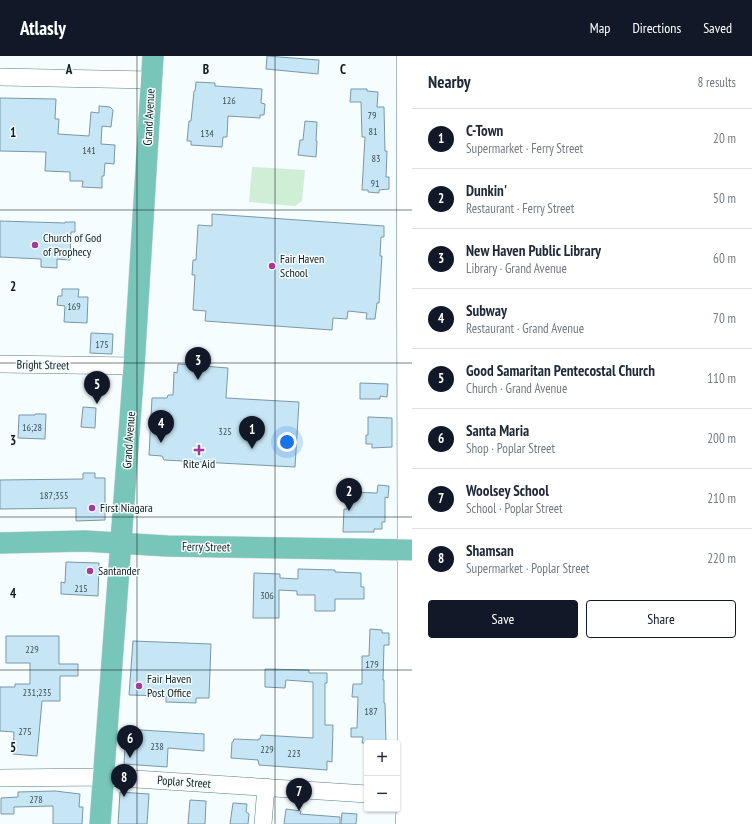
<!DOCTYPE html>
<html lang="en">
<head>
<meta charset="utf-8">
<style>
	:root { --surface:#fff; --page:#f2f2f3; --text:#1f2937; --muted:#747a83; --line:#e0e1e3; --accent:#111827 }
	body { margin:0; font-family:"PT Sans Narrow",sans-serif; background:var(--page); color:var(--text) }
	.controls { position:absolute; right:12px; bottom:12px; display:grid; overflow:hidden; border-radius:4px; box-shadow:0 1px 3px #0004 }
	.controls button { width:36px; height:36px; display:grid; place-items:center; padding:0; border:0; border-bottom:1px solid var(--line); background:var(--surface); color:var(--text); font:20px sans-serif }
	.you { position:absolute; left:287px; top:386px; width:14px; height:14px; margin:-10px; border:3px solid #fff; border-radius:50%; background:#1a73e8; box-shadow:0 0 0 6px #1a73e833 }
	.badge { display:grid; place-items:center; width:26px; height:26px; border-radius:50%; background:var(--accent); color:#fff; font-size:13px; font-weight:700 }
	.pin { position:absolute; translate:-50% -33px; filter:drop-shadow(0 1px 2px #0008) }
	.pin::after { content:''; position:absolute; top:21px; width:14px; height:12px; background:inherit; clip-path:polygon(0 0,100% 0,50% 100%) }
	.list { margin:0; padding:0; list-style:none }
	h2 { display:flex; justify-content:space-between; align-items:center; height:52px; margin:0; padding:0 16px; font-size:17px }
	h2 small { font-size:13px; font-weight:400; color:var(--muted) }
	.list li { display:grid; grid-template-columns:26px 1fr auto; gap:12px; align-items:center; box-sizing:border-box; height:60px; padding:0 16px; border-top:1px solid var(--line) }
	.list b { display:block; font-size:15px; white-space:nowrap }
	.list p { margin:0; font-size:13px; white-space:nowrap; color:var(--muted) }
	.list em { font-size:13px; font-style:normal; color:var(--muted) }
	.actions { display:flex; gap:8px; padding:12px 16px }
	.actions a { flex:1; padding:9px 0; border:1px solid var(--accent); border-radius:4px; text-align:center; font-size:14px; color:var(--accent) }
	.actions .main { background:var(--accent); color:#fff }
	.map { position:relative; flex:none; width:412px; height:768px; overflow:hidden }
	header { display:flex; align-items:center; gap:24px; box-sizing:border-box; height:56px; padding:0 20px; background:var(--accent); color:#fff }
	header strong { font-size:19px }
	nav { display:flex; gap:22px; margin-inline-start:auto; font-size:14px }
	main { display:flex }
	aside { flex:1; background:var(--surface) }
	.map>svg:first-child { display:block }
	.green { fill:#cfeed6 }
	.building { fill:#c6e5f5; stroke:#7a97a5 }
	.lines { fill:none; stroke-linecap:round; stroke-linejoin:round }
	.minor-casing { stroke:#5d7f83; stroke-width:18 }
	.major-casing { stroke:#d4d6d6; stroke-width:22 }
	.minor { stroke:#fff; stroke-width:17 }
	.major { stroke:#77c6b9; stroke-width:21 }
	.grid { fill:none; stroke:#0e1c1e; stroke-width:1; stroke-opacity:0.55 }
	.poi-dot { fill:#a5399a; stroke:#f6fdfe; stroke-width:1.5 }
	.labels { text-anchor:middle; stroke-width:3; stroke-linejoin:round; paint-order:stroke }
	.number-label { font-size:10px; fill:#3c4e54 }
	.street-label { font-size:12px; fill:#0e1c1e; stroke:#f6fdfe }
	.poi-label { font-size:12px; fill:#0e1c1e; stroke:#f6fdfe; text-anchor:start }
	.grid-label { font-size:13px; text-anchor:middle; font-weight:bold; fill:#0e1c1e; stroke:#f6fdfe; stroke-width:3; stroke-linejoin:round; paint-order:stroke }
</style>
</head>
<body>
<header>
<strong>Atlasly</strong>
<nav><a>Map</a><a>Directions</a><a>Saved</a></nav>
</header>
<main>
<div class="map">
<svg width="412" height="768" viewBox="0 0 412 768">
	<rect width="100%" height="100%" fill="#f6fdfe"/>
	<path class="green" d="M252,111L305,114L302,145L295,150L249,146Z"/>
	<g class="building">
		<path d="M267,0L319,4L318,18L266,13Z"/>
		<path d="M196,26L215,27V30L262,33L261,47L265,48L264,59H260V62L228,60L227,81H223L222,91L191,89V85H187L189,65H191L194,35H195Z"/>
		<path d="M351,33H367V35L378,36L377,51H384L385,95H387L386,121H389V133L379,134V137L368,136V134H362L365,81H362L361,46H350Z"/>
		<path d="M0,42L56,43L55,63H59L58,78L89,80L91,56L99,57V50L110,51L113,54L111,71L102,70L101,88L115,89L114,108L105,107L104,120H102V132L82,131L83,125H70V116L45,115L46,96L0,95Z"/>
		<path d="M305,65L317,66L316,85H317L316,101L298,99L300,84H303Z"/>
		<path d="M212,158L384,170V181H381L380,200H382L379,247H377L375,263H366L367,257L348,255L347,263L333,262L332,274L205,265L206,255L193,254L195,219H192L193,204H196L198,169L212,170Z"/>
		<path d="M0,165L65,167V166H75V176H71L70,204L57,203V212L41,211V203L0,201Z"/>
		<path d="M62,233H79L78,241H88L87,267L64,266L65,250L57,249L58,240H62Z"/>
		<path d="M91,277L113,278L112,298L90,297Z"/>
		<path d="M178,308L228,312L226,342L299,346L295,411L164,404L162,400L149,399L152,342H167L168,339H173L174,316L177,317Z"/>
		<path d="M360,327L388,328L387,341L380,340V343H360Z"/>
		<path d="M83,351L96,352L95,372L81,371Z"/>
		<path d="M35,358H46L45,383L18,382L19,359H35Z"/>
		<path d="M368,361L392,362V391L372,392V388H366V379H368Z"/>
		<path d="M83,417H95V422H105V464L76,465V452L0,453V424L83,423Z"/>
		<path d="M378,429L389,430L388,442L385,441V466H382V473H374V476H343L344,453H347V436L377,437Z"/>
		<path d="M66,506L99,507L98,540L61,538V526L65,527Z"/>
		<path d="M298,513L335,514V516L361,517V531H364V543H335V555H315V539H297V535L279,534V562H253L254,517L280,518V522L298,523Z"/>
		<path d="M370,573L382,574V577H389V589H384L383,624H384V647H385L386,687H362L363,681H351V672H357L358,641H352L353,628H362V600H369Z"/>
		<path d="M6,580H59V608H78V620H60V645H42L37,700L13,698L14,676L0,675V631H15V628H30V607H6Z"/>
		<path d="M133,585L211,588L209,642H196V647L166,646V640L129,639Z"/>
		<path d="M265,613L309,614V617H327V627H325V669H333L332,706L327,705V714L259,709L258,704L231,702L232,686H233L234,683L258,684V683H260L261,679L313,682V626L286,624L285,632L265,631Z"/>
		<path d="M126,673L204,678V695L168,692L167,711L124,708Z"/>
		<path d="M55,735L80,738L79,751H83L82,768H53V750L14,751V758H1V742L18,741V736Z"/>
		<path d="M120,736L149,738L147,768H118Z"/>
		<path d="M190,744L206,745L205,768H188Z"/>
		<path d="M233,747L247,748L246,756L249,758L248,768H230Z"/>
		<path d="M286,753L301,755L300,758L340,761V768H284Z"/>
		<path d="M342,757L357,758L356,768H341Z"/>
	</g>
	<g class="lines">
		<g class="minor-casing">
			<g id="minor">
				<path d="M0,21L151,24"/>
				<path d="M0,308L134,310"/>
				<path d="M0,722L104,721L367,738"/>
				<path d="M263,768L266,731"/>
				<path d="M404,768L406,740V477L405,0"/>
			</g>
		</g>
		<g class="major-casing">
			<g id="major">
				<path d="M0,487L85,485L167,490L412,494"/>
				<path d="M100,768L134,310L153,0"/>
			</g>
		</g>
		<use href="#minor" class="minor"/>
		<use href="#major" class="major"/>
	</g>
	<path class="grid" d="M137,0V768M275,0V768M0,154H412M0,307H412M0,461H412M0,614H412"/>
	<g class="poi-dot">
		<circle cx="35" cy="189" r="4"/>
		<circle cx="272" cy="210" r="4"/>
		<path d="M197 388h4v4h4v4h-4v4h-4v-4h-4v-4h4z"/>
		<circle cx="92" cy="452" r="4"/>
		<circle cx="90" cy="515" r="4"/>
		<circle cx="139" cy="630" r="4"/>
	</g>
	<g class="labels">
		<g class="number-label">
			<text x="229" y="48">126</text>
			<text x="372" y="63">79</text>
			<text x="373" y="79">81</text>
			<text x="207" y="81">134</text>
			<text x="89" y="98">141</text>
			<text x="376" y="106">83</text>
			<text x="375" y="131">91</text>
			<text x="74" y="254">169</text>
			<text x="102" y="292">175</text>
			<text x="32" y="375">16;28</text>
			<text x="225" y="379">325</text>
			<text x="54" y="443">187;355</text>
			<text x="81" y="536">215</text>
			<text x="267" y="543">306</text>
			<text x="32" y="597">229</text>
			<text x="372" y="612">179</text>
			<text x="37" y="640">231;235</text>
			<text x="371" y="659">187</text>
			<text x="25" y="679">275</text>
			<text x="157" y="694">238</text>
			<text x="267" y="697">229</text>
			<text x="294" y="701">223</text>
			<text x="36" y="747">278</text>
		</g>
		<g class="street-label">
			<text transform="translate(149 61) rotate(-87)" y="4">Grand Avenue</text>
			<text transform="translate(43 309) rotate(1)" y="4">Bright Street</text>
			<text transform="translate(129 384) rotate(-86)" y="4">Grand Avenue</text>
			<text transform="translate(206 491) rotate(1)" y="4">Ferry Street</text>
			<text transform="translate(184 726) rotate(4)" y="4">Poplar Street</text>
		</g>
		<g class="poi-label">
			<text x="43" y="186">Church of God<tspan x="43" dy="14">of Prophecy</tspan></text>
			<text x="280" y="207">Fair Haven<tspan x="280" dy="14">School</tspan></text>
			<text x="199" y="412" text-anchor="middle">Rite Aid</text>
			<text x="100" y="456">First Niagara</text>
			<text x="98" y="519">Santander</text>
			<text x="147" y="627">Fair Haven<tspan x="147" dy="14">Post Office</tspan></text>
		</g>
	</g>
	<g class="grid-label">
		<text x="69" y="18">A</text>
		<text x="206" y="18">B</text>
		<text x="343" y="18">C</text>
		<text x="13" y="81">1</text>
		<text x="13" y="235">2</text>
		<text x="13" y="389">3</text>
		<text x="13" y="542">4</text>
		<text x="13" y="696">5</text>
	</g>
</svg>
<div class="controls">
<button>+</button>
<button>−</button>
</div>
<div class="you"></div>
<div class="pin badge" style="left:252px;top:393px">1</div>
<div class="pin badge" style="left:349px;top:455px">2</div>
<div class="pin badge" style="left:198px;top:324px">3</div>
<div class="pin badge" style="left:161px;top:387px">4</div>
<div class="pin badge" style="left:97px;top:348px">5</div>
<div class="pin badge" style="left:130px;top:702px">6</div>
<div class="pin badge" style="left:299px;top:755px">7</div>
<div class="pin badge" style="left:124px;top:741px">8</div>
</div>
<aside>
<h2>Nearby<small>8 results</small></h2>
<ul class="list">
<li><span class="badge">1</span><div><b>C-Town</b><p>Supermarket · Ferry Street</p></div><em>20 m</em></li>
<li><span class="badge">2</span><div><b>Dunkin'</b><p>Restaurant · Ferry Street</p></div><em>50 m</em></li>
<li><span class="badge">3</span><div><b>New Haven Public Library</b><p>Library · Grand Avenue</p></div><em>60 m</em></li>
<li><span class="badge">4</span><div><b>Subway</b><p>Restaurant · Grand Avenue</p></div><em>70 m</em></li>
<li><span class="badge">5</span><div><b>Good Samaritan Pentecostal Church</b><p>Church · Grand Avenue</p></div><em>110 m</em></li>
<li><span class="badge">6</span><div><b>Santa Maria</b><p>Shop · Poplar Street</p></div><em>200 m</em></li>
<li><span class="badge">7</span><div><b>Woolsey School</b><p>School · Poplar Street</p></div><em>210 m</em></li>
<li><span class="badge">8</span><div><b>Shamsan</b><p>Supermarket · Poplar Street</p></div><em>220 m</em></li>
</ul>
<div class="actions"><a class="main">Save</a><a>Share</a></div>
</aside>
</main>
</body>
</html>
